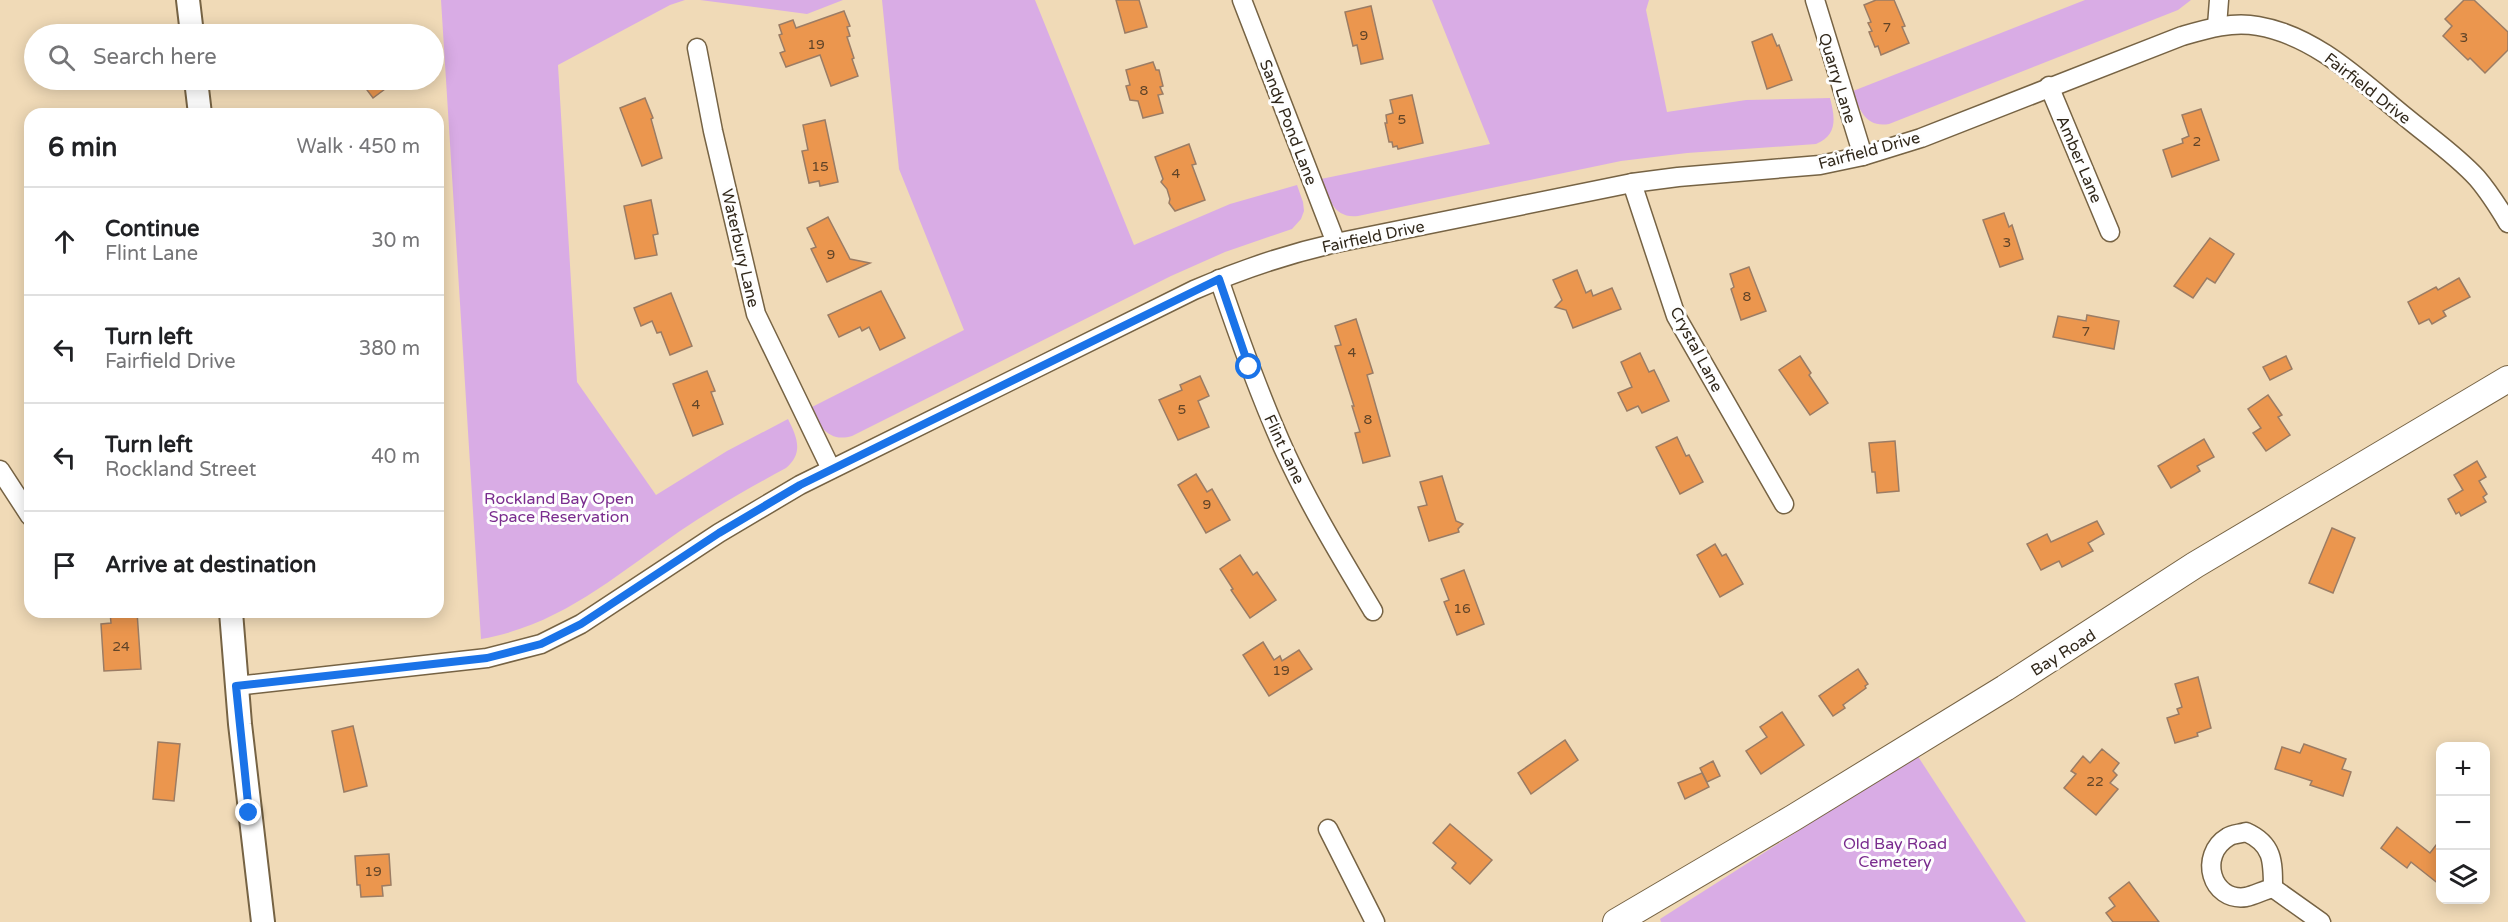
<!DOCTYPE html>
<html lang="en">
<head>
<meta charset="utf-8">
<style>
	:root { --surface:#fff; --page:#f6f6f6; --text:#202124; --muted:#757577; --line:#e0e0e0 }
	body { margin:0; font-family:"Varela Round",sans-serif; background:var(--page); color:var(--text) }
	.controls { position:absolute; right:18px; bottom:18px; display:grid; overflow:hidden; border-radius:12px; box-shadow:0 3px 15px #0003 }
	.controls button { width:54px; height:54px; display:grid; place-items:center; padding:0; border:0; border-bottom:2px solid var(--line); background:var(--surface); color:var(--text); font:30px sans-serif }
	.stop { position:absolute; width:18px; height:18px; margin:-14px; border:4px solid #1a73e8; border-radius:50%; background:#fff }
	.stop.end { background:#1a73e8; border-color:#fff; box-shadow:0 2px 6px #0008 }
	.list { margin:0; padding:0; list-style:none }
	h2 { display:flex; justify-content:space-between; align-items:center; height:78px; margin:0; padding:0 24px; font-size:26px }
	h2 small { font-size:20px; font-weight:400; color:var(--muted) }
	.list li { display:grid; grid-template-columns:39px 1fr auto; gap:18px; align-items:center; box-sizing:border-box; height:108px; padding:0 24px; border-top:2px solid var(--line) }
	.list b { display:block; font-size:22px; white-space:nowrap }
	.list p { margin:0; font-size:20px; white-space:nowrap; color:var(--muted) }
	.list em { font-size:20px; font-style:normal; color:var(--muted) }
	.icon { flex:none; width:33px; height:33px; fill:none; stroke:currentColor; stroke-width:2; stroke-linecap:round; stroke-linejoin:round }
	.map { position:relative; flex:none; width:2508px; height:922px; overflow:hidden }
	.search { position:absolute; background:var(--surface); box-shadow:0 3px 15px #0003; left:24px; top:24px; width:420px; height:66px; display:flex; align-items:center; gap:15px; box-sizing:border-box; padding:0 21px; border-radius:33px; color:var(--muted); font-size:22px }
	.panel { position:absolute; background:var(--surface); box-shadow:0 3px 15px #0003; left:24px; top:108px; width:420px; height:510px; border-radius:18px }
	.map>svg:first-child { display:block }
	.green { fill:#d9ace5 }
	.building { fill:#eb964e; stroke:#9b7c64; stroke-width:1.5 }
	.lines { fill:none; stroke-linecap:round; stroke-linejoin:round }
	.minor-casing { stroke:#766344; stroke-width:21 }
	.tertiary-casing { stroke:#766344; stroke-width:26 }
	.secondary-casing { stroke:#766344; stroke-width:28 }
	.minor { stroke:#fff; stroke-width:18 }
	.tertiary { stroke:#fff; stroke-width:22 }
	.secondary { stroke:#fff; stroke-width:26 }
	.route { stroke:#1a73e8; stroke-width:8 }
	.labels { text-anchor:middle; stroke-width:6; stroke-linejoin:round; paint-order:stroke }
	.number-label { font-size:14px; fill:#604428 }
	.street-label { font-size:16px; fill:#31281b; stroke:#fefefe }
	.park-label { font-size:16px; fill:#7a2c8e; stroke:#fefefe }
</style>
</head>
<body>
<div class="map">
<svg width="2508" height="922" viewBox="0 0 2508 922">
	<rect width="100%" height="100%" fill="#f0dab7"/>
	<g class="green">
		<path d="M441,0H685L670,5L558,65L577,382L656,495L727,451L788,419C797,437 804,453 786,468C749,488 714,508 680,531C615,576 561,625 481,639Z"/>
		<path d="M700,0H843L807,14Z"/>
		<path d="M882,0H1035L1134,245L1230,204L1297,185L1303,202L1304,211L1301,219L1292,229L1225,252L1171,276L852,436C829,443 819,426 810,408L964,330L899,169Z"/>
		<path d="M1432,0H1649L1646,10L1667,112L1746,100L1830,98C1835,117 1838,135 1816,144L1687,153L1621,161L1358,216C1334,219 1328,198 1321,179L1490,144Z"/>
		<path d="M2085,0H2191L2178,10L1889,124C1866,128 1859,110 1853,91Z"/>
		<path d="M1917,755L2026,922H1661L1660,919Z"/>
	</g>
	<g class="building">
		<path d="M1116,0H1139L1147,27L1125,33Z"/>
		<path d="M1876,0H1894L1905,26L1902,27L1909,43L1881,55L1878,46L1875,47L1869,32L1872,31L1868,23L1871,22L1864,5Z"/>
		<path d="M2464,0H2474L2508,32V50L2485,73L2470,58L2468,60L2443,36L2452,26L2445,19Z"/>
		<path d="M1371,6L1383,59L1361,64L1357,45L1353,46L1345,12Z"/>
		<path d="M844,11L850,26L847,27L850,36L847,37L854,58L852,59L858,76L831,86L820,55L786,67L780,53L785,51L779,35L782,34L779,25L793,20L796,28Z"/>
		<path d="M1772,34L1777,46L1779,45L1792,80L1767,89L1752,42Z"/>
		<path d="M1153,62L1156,70H1159L1163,86L1160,87L1163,94L1158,95L1163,113L1143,118L1138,101L1130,100L1126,86L1130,85L1126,70Z"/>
		<path d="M373,80H397L373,98L364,86Z"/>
		<path d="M1412,95L1423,143L1398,149L1397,146L1393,147L1392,142H1389L1385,123H1387L1386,115L1393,113L1390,100Z"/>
		<path d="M645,98L653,118L651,119L662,158L642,166L620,108Z"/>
		<path d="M2201,109L2219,160L2172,177L2163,150L2183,143L2182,139L2189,136L2182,115Z"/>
		<path d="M825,120L838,182L820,186L819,181L809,183L802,151L808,150L803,125Z"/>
		<path d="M1189,144L1196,164L1192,165L1205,200L1175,211L1169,203L1170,199L1167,189L1161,182L1163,179L1155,157Z"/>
		<path d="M651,200L658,234L653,235L657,255L635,259L624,206Z"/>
		<path d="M2004,213L2009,227L2012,225L2023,259L2000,267L1983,220Z"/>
		<path d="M828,217L850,259L870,263L827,282L811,249L816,247L807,228Z"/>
		<path d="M2210,238L2234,254L2215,283L2207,278L2193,298L2174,286Z"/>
		<path d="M1749,267L1766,311L1741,320L1731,289L1734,287L1730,274Z"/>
		<path d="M1577,270L1586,293L1591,290L1593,296L1612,288L1621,309L1573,328L1566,310L1555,307L1562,300L1553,280Z"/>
		<path d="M2459,278L2470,297L2443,311L2446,316L2432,324L2429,319L2419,324L2408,302L2436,287L2438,290Z"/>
		<path d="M881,291L905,338L880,350L869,327L862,331L860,327L839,337L828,315Z"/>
		<path d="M671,293L692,346L670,355L661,332L657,333L652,321L641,326L634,308Z"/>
		<path d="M2087,315L2119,321L2114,349L2053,337L2058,316L2086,321Z"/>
		<path d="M1356,319L1373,373L1367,375L1390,456L1363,463L1355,433L1360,432L1352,406H1354L1335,346L1341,345L1335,326Z"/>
		<path d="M1640,353L1649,372L1654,370L1669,401L1642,413L1638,406L1627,411L1618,393L1632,387L1621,362Z"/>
		<path d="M1800,356L1811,373L1809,375L1828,403L1810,415L1779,370Z"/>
		<path d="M2286,356L2292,369L2270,380L2263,367Z"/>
		<path d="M707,371L715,391L711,392L723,424L693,436L673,384Z"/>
		<path d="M1200,376L1209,396L1198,401L1209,427L1178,440L1159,400L1182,390L1180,385Z"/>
		<path d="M2268,395L2282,415L2278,417L2290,435L2266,451L2253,433L2261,428L2248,409Z"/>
		<path d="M1677,437L1686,456L1689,455L1703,482L1680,494L1656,447Z"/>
		<path d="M2204,439L2214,457L2197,466L2200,471L2171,488L2158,466Z"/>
		<path d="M1895,441L1899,491L1877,493L1875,472H1872L1869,443Z"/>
		<path d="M2477,461L2486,477L2479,481L2487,494L2483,497L2486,502L2461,516L2459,512L2456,514L2448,499L2463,490L2454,475Z"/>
		<path d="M1196,474L1207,492L1212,489L1230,520L1206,533L1178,485Z"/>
		<path d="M1442,476L1456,521L1463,524L1458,529L1459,532L1429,541L1418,507L1427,505L1420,482Z"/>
		<path d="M2097,521L2104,534L2088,543L2093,551L2062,567L2059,561L2041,570L2027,544L2047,534L2051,542Z"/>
		<path d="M2332,528L2355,538L2333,593L2309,583Z"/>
		<path d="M1715,544L1722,556L1726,554L1743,584L1720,597L1697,555Z"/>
		<path d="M1240,555L1253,575L1257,572L1276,600L1250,618L1231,590L1233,589L1220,569Z"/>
		<path d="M1464,570L1484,624L1457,635L1444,602L1449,600L1441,579Z"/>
		<path d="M110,612H137L141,669L104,671L101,624L111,623Z"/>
		<path d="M1263,642L1274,660L1280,656L1282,661L1299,650L1312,669L1269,696L1243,655Z"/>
		<path d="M1858,669L1868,684L1865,686L1866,688L1843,705L1845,708L1833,716L1819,696Z"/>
		<path d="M2198,677L2211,728L2197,733L2198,736L2175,743L2167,718L2179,714L2177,709L2182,707L2175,684Z"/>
		<path d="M1782,712L1804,745L1761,774L1746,751L1767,737L1760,727Z"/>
		<path d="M353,726L367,786L344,792L332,731Z"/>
		<path d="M1565,740L1578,760L1531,794L1518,773Z"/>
		<path d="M158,742L180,744L174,801L153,799Z"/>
		<path d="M2304,744L2346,759L2342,769L2351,772L2343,796L2310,785L2312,781L2275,769L2282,747L2300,753Z"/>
		<path d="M2102,749L2119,763L2113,771L2117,775L2110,783L2118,789L2096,815L2064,788L2076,774L2071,771L2083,756L2090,763Z"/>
		<path d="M1713,761L1720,776L1707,782L1700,768Z"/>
		<path d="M1702,773L1709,787L1685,799L1678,783Z"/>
		<path d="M1450,824L1492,860L1470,884L1452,868L1456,863L1433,843Z"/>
		<path d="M2397,827L2430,853L2440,840V885L2411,862L2407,868L2381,848Z"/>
		<path d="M389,854L391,885L382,886L383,896L361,897L360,885H357L355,856Z"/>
		<path d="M2129,882L2159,922H2113L2106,913L2115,906L2109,898Z"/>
	</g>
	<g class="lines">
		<g class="minor-casing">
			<g id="minor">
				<path d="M1242,0L1336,243"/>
				<path d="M1815,0L1863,156"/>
				<path d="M2217,26L2219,0"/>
				<path d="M697,48L713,131L756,314L831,469"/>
				<path d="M2049,86L2110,232"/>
				<path d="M1632,183L1676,316L1784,504"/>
				<path d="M1219,279C1239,338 1260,397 1286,454C1311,508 1342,559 1373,611"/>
				<path d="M0,470L30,516"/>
				<path d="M236,686L487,658L541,644L581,624L719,533L800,485L1194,290C1240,270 1287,254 1336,243L1632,183L1678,177L1820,165L1863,156L1921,138L2182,36C2206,29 2232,21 2258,26C2317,36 2363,83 2408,119C2431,138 2457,156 2477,178C2489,192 2499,208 2508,223"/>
				<path d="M1328,829L1375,922"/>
				<path d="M2246,832C2273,844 2273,861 2273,888C2264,890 2255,895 2246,897C2211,902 2198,855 2228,837C2232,834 2240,834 2246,832Z"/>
				<path d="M2273,888L2321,922"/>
			</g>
		</g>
		<g class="tertiary-casing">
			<g id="tertiary">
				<path d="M188,0L192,34"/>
				<path d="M196,80L200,114"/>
				<path d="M231,612L240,724L263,922"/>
			</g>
		</g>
		<g class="secondary-casing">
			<path id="secondary" d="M1616,922L1793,818L2005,688L2195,565L2508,379"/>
		</g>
		<use href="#minor" class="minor"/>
		<use href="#tertiary" class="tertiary"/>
		<use href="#secondary" class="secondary"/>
	</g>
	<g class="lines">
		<path class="route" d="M249,813L236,686L487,658L541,644L581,624L719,533L800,485L1219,279L1249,367"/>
	</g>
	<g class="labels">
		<g class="number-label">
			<text x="1887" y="32">7</text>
			<text x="1364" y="40">9</text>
			<text x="2464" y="42">3</text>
			<text x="816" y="49">19</text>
			<text x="1144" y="95">8</text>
			<text x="1402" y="124">5</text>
			<text x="2197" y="146">2</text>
			<text x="820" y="171">15</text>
			<text x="1176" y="178">4</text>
			<text x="2007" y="247">3</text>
			<text x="831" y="259">9</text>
			<text x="1747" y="301">8</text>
			<text x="2086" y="336">7</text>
			<text x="1352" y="357">4</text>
			<text x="696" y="409">4</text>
			<text x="1182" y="414">5</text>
			<text x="1368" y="424">8</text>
			<text x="1207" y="509">9</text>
			<text x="1462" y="613">16</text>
			<text x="121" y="651">24</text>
			<text x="1281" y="675">19</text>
			<text x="2095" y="786">22</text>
			<text x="373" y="876">19</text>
		</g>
		<g class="street-label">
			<text transform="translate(1838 78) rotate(73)" y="6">Quarry Lane</text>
			<text transform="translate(2368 88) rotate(38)" y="6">Fairfield Drive</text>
			<text transform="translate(1289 122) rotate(69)" y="6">Sandy Pond Lane</text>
			<text transform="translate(1869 150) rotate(-15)" y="6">Fairfield Drive</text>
			<text transform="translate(2080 159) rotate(67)" y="6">Amber Lane</text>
			<text transform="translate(1373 236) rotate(-12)" y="6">Fairfield Drive</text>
			<text transform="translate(741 248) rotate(77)" y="6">Waterbury Lane</text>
			<text transform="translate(1697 349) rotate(62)" y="6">Crystal Lane</text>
			<text transform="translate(1285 449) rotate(65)" y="6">Flint Lane</text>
			<text transform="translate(2063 652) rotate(-32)" y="6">Bay Road</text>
		</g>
		<g class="park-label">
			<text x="559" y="504">Rockland Bay Open<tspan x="559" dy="18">Space Reservation</tspan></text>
			<text x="1895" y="849">Old Bay Road<tspan x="1895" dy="18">Cemetery</tspan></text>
		</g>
	</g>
</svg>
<div class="controls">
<button>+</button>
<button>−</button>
<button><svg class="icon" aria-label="layers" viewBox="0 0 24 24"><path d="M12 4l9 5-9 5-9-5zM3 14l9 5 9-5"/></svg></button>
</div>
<div class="stop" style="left:1249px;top:367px"></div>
<div class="stop end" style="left:249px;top:813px"></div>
<div class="search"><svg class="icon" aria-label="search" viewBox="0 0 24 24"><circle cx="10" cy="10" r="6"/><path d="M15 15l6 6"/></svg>Search here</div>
<section class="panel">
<h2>6 min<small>Walk · 450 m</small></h2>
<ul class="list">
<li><svg class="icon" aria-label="ahead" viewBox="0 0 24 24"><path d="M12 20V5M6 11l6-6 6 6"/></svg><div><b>Continue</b><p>Flint Lane</p></div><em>30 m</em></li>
<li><svg class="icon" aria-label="left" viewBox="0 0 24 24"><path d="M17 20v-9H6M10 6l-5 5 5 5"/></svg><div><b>Turn left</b><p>Fairfield Drive</p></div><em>380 m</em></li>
<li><svg class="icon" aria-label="left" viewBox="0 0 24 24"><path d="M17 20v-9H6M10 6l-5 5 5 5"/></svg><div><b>Turn left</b><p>Rockland Street</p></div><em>40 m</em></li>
<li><svg class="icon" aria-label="arrive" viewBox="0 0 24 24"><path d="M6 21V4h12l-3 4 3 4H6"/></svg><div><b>Arrive at destination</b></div></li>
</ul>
</section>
</div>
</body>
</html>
